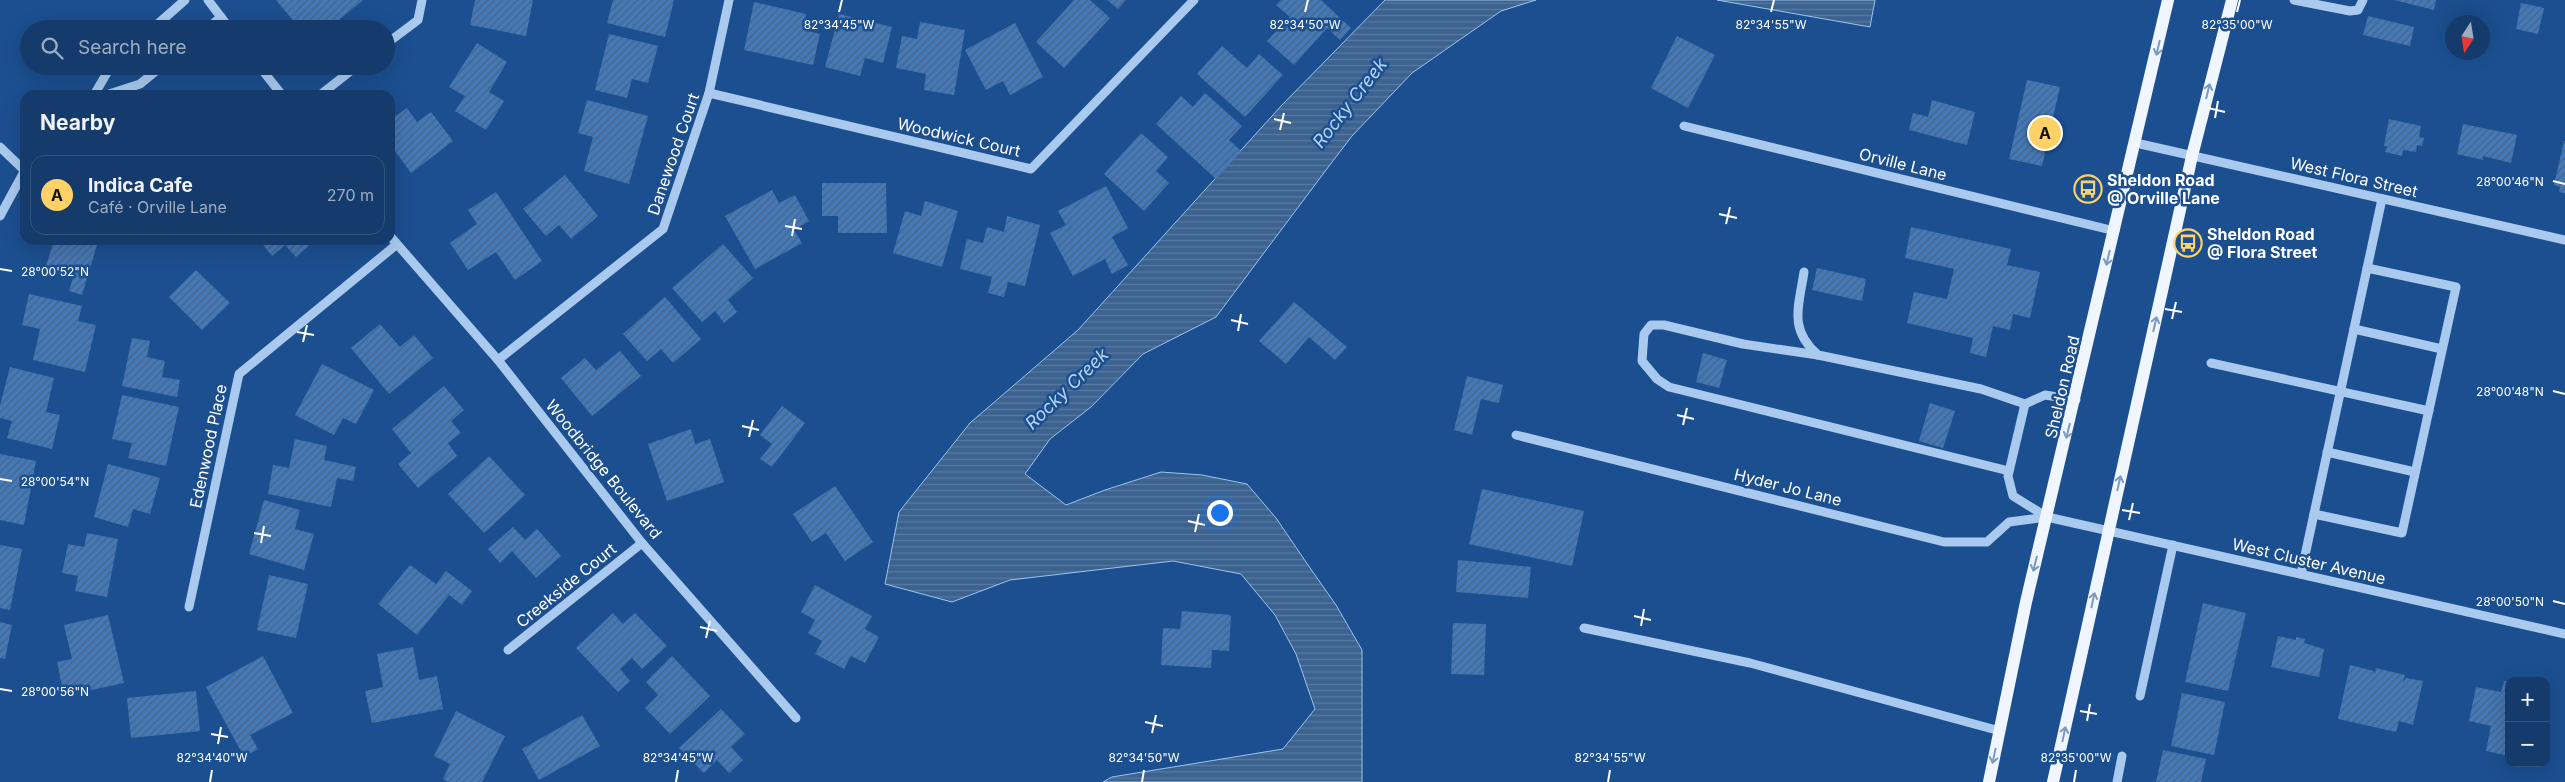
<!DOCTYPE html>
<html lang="en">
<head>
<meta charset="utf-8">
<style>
	:root { --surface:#143b6b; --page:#214673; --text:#f1f3f6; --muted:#9dadc1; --line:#33557e; --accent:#ffd166 }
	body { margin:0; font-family:Inter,sans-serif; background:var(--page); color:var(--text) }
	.controls { position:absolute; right:15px; bottom:15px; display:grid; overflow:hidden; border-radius:10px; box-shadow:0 5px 20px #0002 }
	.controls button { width:45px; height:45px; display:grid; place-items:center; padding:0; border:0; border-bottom:1px solid var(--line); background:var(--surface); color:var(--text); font:25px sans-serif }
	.compass { position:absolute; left:2445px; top:15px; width:45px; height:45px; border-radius:50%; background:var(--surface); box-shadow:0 5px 20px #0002; rotate:192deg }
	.you { position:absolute; left:1219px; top:512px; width:18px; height:18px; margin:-12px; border:4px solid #fff; border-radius:50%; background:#1a73e8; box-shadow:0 0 0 8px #1a73e833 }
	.badge { display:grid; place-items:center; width:32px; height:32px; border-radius:50%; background:var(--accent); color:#111; font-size:16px; font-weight:700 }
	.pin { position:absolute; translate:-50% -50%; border:2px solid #fff; box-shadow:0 1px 5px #0006 }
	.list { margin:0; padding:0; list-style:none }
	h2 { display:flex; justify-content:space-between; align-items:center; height:65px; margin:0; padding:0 20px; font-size:21px }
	h2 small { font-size:16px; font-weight:400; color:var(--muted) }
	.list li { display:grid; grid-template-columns:32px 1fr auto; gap:15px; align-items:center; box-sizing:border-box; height:80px; margin:0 10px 10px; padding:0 10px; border:1px solid var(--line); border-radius:15px }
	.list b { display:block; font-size:19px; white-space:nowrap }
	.list p { margin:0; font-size:16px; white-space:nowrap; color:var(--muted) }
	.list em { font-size:16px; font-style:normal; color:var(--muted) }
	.icon { flex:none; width:28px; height:28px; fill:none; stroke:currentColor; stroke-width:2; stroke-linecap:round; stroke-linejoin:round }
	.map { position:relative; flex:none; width:2565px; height:782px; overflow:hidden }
	.search { position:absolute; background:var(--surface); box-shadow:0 5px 20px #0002; left:20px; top:20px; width:375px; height:55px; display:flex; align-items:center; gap:12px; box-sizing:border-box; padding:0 18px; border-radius:28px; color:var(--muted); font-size:19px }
	.panel { position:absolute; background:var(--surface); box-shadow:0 5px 20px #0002; left:20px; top:90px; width:375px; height:155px; border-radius:15px }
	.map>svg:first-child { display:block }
	.water { fill:url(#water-rules); stroke:#9cc4f0 }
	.building { fill:url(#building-hatch) }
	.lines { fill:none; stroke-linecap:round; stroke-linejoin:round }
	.minor { stroke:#a9c9ee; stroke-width:9 }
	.major { stroke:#f0f6ff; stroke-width:12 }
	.oneway { stroke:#7b9ac1 }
	.ticks { fill:none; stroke:#fff; stroke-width:2 }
	.labels { text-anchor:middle; stroke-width:5; stroke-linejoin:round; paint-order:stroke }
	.street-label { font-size:16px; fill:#fff; stroke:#1b4f8f }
	.poi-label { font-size:16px; font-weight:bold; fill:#fff; stroke:#1b4f8f; text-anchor:start }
	.water-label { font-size:18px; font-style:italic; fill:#b5d3f5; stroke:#1b4f8f }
	.ticks-label { font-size:12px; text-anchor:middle; fill:#fff; stroke:#1b4f8f; stroke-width:5; stroke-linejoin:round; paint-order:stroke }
</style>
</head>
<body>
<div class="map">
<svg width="2565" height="782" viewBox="0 0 2565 782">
	<defs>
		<pattern id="water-rules" width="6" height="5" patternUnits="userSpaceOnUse" patternTransform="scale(1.25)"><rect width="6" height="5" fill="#3c6290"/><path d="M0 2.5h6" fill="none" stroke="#597aa1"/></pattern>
		<pattern id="building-hatch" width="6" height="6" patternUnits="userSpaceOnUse" patternTransform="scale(1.25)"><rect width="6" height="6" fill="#4478b7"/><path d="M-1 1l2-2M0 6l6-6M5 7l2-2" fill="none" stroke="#486282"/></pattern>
	</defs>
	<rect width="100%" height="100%" fill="#1b4f8f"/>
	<g class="water">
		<path d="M1385,0H1536L1501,11L1412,73L1352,136L1329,166L1216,317L1143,354L1091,407L1050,439L1025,474L1066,505L1105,490L1161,472L1202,475L1247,484L1276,518L1308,565L1336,605L1362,650V782H1103L1112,777L1283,749L1315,709L1296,654L1275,615L1241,574L1173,561L1010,580L952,602L885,584L899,512L970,423L1078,330L1282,105Z"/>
		<path d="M1717,0H1875L1870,27Z"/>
	</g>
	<g class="building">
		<path d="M276,0H363L328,29H300Z"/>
		<path d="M475,0H533L526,36L470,25Z"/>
		<path d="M613,0H674L665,37L607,23Z"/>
		<path d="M1074,0H1090L1110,18L1064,68L1036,42Z"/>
		<path d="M1107,0H1126L1118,9Z"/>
		<path d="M1281,0H1321L1351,28L1340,40L1327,28L1294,65L1267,41L1290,17L1276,5Z"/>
		<path d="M2394,0H2436L2434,10Z"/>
		<path d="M754,2L806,14L803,30L820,34L813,65L744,50Z"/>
		<path d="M2521,3L2544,8L2538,34L2516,29Z"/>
		<path d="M839,14L892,27L883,63L865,58L860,76L825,67Z"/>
		<path d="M2368,16L2414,27L2410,46L2363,35Z"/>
		<path d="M920,22L965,30L954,95L924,90L926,74L896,68L902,36L917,39Z"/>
		<path d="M1015,23L1043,77L1010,95L1003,81L986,90L965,50Z"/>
		<path d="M609,34L658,46L648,83L632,79L627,98L595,90Z"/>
		<path d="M1677,36L1715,55L1688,108L1651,88Z"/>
		<path d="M477,43L507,62L489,92L504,101L486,130L455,111L465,96L449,87Z"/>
		<path d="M1222,46L1247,68L1259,54L1283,75L1245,117L1197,74Z"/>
		<path d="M2027,80L2060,87L2042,166L2009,159Z"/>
		<path d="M1205,93L1242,126L1229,140L1241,151L1216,179L1156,124L1181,96L1193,107Z"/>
		<path d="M587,100L648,116L629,184L584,171L593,137L578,133Z"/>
		<path d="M1932,100L1975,112L1967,145L1909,130L1913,113L1928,117Z"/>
		<path d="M407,108L417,122L431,112L453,141L411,173L390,144V120Z"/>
		<path d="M2389,119L2421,126L2419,137L2424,138L2422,146L2417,145L2416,152L2403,150L2402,156L2385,152L2387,146H2384Z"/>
		<path d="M2463,124L2517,135L2511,163L2483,156V160L2457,154Z"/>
		<path d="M1141,133L1168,157L1156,171L1169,183L1144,211L1104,174Z"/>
		<path d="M2564,141H2565V193L2559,192L2560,187L2554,185Z"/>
		<path d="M565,175L598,216L571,239L559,225L546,236L523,209Z"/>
		<path d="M822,183H886L887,233H838V216H822Z"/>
		<path d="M1106,186L1128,228L1112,237L1128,265L1112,274L1105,259L1073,276L1050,233L1066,225L1058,211Z"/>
		<path d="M772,190L779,203L795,195L809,221L794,230L802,243L755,269L725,216Z"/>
		<path d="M496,192L542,261L515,280L496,252L468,270L450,243L477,224L468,210Z"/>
		<path d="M925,201L958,211L942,267L893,253L905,211L921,216Z"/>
		<path d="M1007,216L1040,225L1025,286L1008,282L1004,297L988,293L992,277L960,269L967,239L983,243L987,227L1004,232Z"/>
		<path d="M1911,227L2011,249L2007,265L2040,272L2030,318L2013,314L2010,330L1993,326L1986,357L1970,353L1973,338L1907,323L1914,292L1947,299L1954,269L1905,258Z"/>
		<path d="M54,240H84L97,245L82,295L69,291L74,274L46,266Z"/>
		<path d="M259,240H303L309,246L296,257L285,245L272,256Z"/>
		<path d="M723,244L753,278L728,300L737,312L724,323L715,311L702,322L672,288Z"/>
		<path d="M1817,268L1866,279L1862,301L1812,290Z"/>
		<path d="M196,270L230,303L202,330L169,297Z"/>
		<path d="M29,294L82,306L78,321L96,325L85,372L33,360L40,329L22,325Z"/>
		<path d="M665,297L701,339L673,363L661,349L647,361L623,334Z"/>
		<path d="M1294,302L1347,347L1335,360L1309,337L1286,364L1259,341Z"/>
		<path d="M380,324L400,347L414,335L433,358L389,394L351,348Z"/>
		<path d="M132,338L150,341L147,357L165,361L162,377L180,380L177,397L122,386Z"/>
		<path d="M620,351L641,376L592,416L561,378L585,358L596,370Z"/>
		<path d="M1703,353L1727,360L1719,388L1696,382Z"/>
		<path d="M322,364L374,390L356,424L343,418L334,435L295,415Z"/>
		<path d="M10,367L54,378L46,412L60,415L52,449L7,438L12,421L0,418V405Z"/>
		<path d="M1467,376L1503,385L1499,403L1481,399L1472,435L1454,430Z"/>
		<path d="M444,386L464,410L451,421L461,433L448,443L457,456L418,488L398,464L411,453L392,429Z"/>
		<path d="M122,395L179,407L166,466L128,458L132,443L112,439Z"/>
		<path d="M1930,403L1955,411L1943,448L1919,441Z"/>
		<path d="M782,406L805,423L772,467L760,459L772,444L760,435Z"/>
		<path d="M691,429L695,444L710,439L724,482L667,501L648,444Z"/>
		<path d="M295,439L327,446L324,460L356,467L353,481L337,478L331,507L268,494L273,465L289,468Z"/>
		<path d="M0,454L36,461L24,525L0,520Z"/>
		<path d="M489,456L525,495L484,533L448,494Z"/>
		<path d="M108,464L160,478L150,514L133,509L128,527L94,517Z"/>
		<path d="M835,486L873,542L845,561L826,533L812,542L793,514Z"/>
		<path d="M1482,489L1584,511L1572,566L1469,544Z"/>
		<path d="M264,500L300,510L295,529L314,534L304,570L249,554Z"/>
		<path d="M513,527L525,540L537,529L561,556L536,578L512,551L500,563L488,549Z"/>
		<path d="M87,533L118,539L107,597L75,591L78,576L62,573L68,544L84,547Z"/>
		<path d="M0,545L22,549L10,610L0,608Z"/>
		<path d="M1458,560L1531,567L1528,598L1456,592Z"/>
		<path d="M410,565L436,584L446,571L472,591L462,605L449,595L417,635L378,604Z"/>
		<path d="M269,575L308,584L296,638L257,630Z"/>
		<path d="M815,585L872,616L865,629L879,637L865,663L851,656L844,669L815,654L822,641L808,633L815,620L801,612Z"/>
		<path d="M2203,603L2246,613L2228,691L2185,682Z"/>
		<path d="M1182,611L1231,615L1229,651L1212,650L1211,668L1161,665L1163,628L1180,629Z"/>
		<path d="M613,613L623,624L635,613L667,646L642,669L632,658L620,669L630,681L618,692L576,648Z"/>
		<path d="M108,615L124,683L64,696L57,662L72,659L64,625Z"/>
		<path d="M0,622L12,625L5,659L0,658Z"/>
		<path d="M1453,623L1486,624L1484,675L1451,674Z"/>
		<path d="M2278,636L2296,640V637L2305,639L2304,643L2324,649L2319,677L2271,667Z"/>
		<path d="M413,647L419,680L437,676L443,709L372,723L365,691L383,687L377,654Z"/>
		<path d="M263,656L293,713L250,735L258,749L244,757L206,687Z"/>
		<path d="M672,656L710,696L670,734L645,708L658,695L646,682Z"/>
		<path d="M2350,665L2374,671L2375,674L2376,668L2405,675L2403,683L2406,678L2423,681L2413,725L2399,721L2396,732L2338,719Z"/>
		<path d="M2504,681L2509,682V756L2486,751L2491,726L2469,721L2476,687L2501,692Z"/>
		<path d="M196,691L200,731L131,738L127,698Z"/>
		<path d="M2182,693L2225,702L2214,755L2171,746Z"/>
		<path d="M721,709L745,734L731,747L743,760L729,773L717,760L704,773L679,748Z"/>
		<path d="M456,711L505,736L482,782H448L443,779L450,764L434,756Z"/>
		<path d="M582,715L600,746L539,780L522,749Z"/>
		<path d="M2163,750L2206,759L2201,782H2156Z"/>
	</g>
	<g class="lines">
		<g class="minor">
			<path d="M208,0L230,29"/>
			<path d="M2294,0L2350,11L2358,10L2363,0"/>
			<path d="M152,29L185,0"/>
			<path d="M207,29L221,17"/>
			<path d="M386,44L418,20L422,0"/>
			<path d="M259,66L282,95"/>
			<path d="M709,93L1031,169L1194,0"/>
			<path d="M94,95L111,66"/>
			<path d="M106,95L140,84L162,66"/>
			<path d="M320,95L357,66"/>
			<path d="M1684,126L2115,231"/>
			<path d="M2136,143L2565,240"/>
			<path d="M0,147L25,171"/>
			<path d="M0,216L25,170"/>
			<path d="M390,236L498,360L642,543L796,718"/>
			<path d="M1804,272C1799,306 1788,329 1818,355L1981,389L2025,404"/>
			<path d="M2354,329L2442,349"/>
			<path d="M1818,355L1743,344L1664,325H1651L1644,334L1642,361L1657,379L1669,387L2009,471"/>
			<path d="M498,360L663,229L709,93L729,0"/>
			<path d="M2211,363L2429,411"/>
			<path d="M2076,400L2045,395L2025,404L2008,476L2013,496L2047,517L2565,634"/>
			<path d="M1516,435L1944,542H1987L2009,522L2047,517"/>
			<path d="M2327,452L2415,472"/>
			<path d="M2314,514L2402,533L2456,287L2367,268"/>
			<path d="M2301,574L2382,199"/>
			<path d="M189,607L239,374L396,245"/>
			<path d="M1584,628L1750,663L2000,731"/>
			<path d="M508,650L642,543"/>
			<path d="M2140,696L2173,545"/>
			<path d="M2117,782L2122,756"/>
		</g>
		<g class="major">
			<path d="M1989,782L2026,602L2168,0"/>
			<path d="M2053,782L2192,156L2232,0"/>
		</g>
	</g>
	<defs><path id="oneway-shaft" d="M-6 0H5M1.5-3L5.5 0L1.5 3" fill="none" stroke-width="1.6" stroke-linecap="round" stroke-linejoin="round" transform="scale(1.25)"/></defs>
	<g class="oneway">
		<use href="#oneway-shaft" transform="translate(2158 48) rotate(103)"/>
		<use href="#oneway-shaft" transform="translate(2208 91) rotate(-76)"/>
		<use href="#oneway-shaft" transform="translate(2108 258) rotate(103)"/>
		<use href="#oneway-shaft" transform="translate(2155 324) rotate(-77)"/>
		<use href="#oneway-shaft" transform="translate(2068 431) rotate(104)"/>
		<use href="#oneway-shaft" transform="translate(2119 483) rotate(-77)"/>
		<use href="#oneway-shaft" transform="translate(2035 564) rotate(104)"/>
		<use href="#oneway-shaft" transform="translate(2093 600) rotate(-78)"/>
		<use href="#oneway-shaft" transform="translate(2064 734) rotate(-78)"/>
		<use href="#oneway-shaft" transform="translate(1994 756) rotate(102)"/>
	</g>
	<path class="ticks" d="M839,12L842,0M1305,12L1308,0M1771,12L1774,0M2237,12L2240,0M2208,108L2225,112M2215,118L2218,101M1274,119L1291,123M1280,130L1284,113M2553,181L2565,184M1719,214L1737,218M1726,224L1730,207M785,226L802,229M792,236L795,219M0,269L12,271M2165,309L2182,312M2172,319L2176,302M1231,320L1248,324M1238,331L1241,314M297,332L314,335M303,342L307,325M2553,391L2565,394M1677,415L1694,419M1683,425L1687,408M742,426L759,430M749,437L753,420M0,479L12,481M2122,510L2140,513M2129,520L2133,503M1188,521L1205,525M1195,532L1199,514M254,533L271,536M261,543L264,526M2553,601L2565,604M1634,616L1651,620M1641,626L1644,609M700,627L717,631M706,638L710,621M0,689L12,691M2080,711L2097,714M2087,721L2090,704M1145,722L1163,726M1152,733L1156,715M211,734L228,737M218,744L221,727M210,782L212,770M676,782L678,770M1142,782L1144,770M1608,782L1610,770M2074,782L2076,770"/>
	<defs>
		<g id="bus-ring" transform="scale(1.4375)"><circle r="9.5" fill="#1b4f8f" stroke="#ffd166" stroke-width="1.5"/><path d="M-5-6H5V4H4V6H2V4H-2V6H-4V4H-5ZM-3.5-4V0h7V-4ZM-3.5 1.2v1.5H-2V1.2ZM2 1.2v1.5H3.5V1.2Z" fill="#ffd166"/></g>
	</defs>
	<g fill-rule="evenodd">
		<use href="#bus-ring" x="2088" y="189"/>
		<use href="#bus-ring" x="2188" y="243"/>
	</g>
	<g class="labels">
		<g class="street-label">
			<text transform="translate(959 137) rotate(13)" y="6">Woodwick Court</text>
			<text transform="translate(673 154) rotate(-71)" y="6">Danewood Court</text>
			<text transform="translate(1903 164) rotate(14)" y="6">Orville Lane</text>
			<text transform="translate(2354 177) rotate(13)" y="6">West Flora Street</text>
			<text transform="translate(2062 387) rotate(-77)" y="6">Sheldon Road</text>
			<text transform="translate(208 446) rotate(-78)" y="6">Edenwood Place</text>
			<text transform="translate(604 469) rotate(51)" y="6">Woodbridge Boulevard</text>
			<text transform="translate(1788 487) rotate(14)" y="6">Hyder Jo Lane</text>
			<text transform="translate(2309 561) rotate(13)" y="6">West Cluster Avenue</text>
			<text transform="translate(566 585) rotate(-39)" y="6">Creekside Court</text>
		</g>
		<g class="poi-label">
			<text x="2107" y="186">Sheldon Road<tspan x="2107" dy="18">@ Orville Lane</tspan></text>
			<text x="2207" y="240">Sheldon Road<tspan x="2207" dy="18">@ Flora Street</tspan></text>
		</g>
		<g class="water-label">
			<text transform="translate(1350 103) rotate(-52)" y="6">Rocky Creek</text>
			<text transform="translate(1067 389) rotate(-44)" y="6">Rocky Creek</text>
		</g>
	</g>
	<g class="ticks-label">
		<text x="839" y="29">82°34'45"W</text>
		<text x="1305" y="29">82°34'50"W</text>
		<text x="1771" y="29">82°34'55"W</text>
		<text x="2237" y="29">82°35'00"W</text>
		<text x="2510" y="186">28°00'46"N</text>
		<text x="55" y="276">28°00'52"N</text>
		<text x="2510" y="396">28°00'48"N</text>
		<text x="55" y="486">28°00'54"N</text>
		<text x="2510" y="606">28°00'50"N</text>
		<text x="55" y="696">28°00'56"N</text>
		<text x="212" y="762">82°34'40"W</text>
		<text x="678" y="762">82°34'45"W</text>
		<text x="1144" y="762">82°34'50"W</text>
		<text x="1610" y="762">82°34'55"W</text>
		<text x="2076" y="762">82°35'00"W</text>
	</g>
</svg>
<div class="controls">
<button>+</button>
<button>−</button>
</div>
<svg class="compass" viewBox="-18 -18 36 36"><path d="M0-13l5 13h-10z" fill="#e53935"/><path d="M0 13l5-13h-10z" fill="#9dadc1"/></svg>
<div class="you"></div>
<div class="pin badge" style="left:2045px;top:133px">A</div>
<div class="search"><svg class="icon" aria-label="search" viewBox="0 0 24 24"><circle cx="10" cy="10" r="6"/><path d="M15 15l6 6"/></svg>Search here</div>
<section class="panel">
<h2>Nearby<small></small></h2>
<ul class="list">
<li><span class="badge">A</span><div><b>Indica Cafe</b><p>Café · Orville Lane</p></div><em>270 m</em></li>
</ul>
</section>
</div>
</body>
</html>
